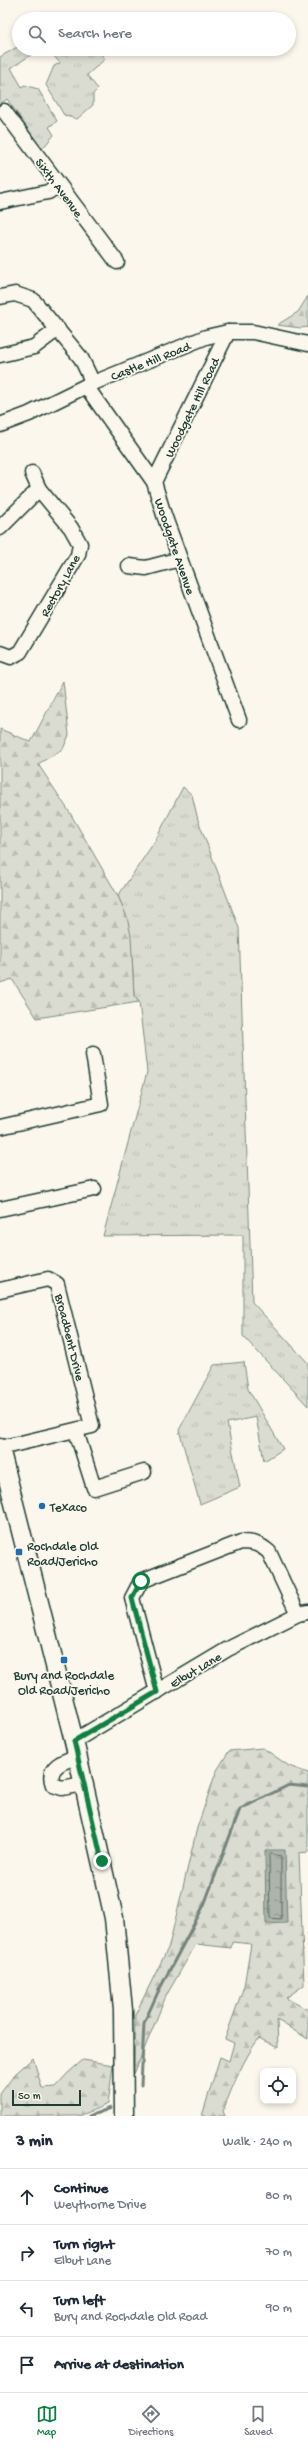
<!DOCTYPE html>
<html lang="en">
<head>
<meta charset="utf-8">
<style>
	:root { --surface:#fff; --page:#f6f6f7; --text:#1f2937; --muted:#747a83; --line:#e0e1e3; --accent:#0b8043 }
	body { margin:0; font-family:"Gochi Hand",sans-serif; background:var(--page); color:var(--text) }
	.controls { position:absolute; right:12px; bottom:12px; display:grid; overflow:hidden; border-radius:8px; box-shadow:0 2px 6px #0003 }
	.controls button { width:36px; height:36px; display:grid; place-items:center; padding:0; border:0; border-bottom:1px solid var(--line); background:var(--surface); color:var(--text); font:20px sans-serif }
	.scale { position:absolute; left:12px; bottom:10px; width:69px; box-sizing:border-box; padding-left:4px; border:2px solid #1f3d34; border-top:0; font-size:11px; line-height:14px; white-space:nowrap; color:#1f3d34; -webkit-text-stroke:3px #fbf7ec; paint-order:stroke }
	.stop { position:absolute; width:12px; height:12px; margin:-9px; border:3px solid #0b8043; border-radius:50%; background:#fff }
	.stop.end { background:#0b8043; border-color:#fff; box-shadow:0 1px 4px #0008 }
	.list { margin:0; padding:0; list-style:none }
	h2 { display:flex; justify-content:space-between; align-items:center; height:52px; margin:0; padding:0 16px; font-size:17px }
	h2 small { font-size:13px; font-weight:400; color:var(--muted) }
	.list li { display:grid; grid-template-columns:26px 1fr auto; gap:12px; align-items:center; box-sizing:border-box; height:56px; padding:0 16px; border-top:1px solid var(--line) }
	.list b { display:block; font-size:15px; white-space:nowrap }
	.list p { margin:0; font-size:13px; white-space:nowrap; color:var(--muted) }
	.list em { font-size:13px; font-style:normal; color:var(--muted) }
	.icon { flex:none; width:22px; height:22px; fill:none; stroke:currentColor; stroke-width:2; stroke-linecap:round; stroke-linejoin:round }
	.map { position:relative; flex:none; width:308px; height:2116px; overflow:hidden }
	.search { position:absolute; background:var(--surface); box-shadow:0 2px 6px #0003; left:12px; right:12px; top:12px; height:44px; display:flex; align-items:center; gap:10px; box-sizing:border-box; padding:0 14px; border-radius:22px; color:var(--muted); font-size:15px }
	.sheet { height:276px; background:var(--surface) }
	nav { display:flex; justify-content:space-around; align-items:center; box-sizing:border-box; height:56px; border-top:1px solid var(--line); background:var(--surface); font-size:11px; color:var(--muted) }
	nav a { display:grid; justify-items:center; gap:2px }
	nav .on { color:var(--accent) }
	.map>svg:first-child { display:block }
	.grass { fill:url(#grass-tufts); stroke:#7d8c82 }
	.forest { fill:url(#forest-firs); stroke:#7d8c82 }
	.water { fill:url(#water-ripples); stroke:#74847b }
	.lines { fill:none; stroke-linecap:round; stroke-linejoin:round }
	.shore { stroke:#586d63; stroke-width:1 }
	.stream { stroke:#74847b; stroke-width:3 }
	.minor-casing { stroke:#1f3d34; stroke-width:17 }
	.major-casing { stroke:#1f3d34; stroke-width:21 }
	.minor { stroke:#fbf7ec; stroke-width:14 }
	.major { stroke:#fbf7ec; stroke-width:18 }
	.route { stroke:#0b8043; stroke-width:5 }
	.poi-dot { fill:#1f6fb2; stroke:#fbf7ec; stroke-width:1.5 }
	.labels { text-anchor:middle; stroke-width:3.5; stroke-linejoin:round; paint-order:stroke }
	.street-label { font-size:13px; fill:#1f3d34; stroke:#fbf7ec }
	.poi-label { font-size:13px; fill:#1f3d34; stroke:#fbf7ec; text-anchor:start }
</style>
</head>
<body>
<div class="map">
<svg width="308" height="2116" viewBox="0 0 308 2116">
	<defs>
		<pattern id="grass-tufts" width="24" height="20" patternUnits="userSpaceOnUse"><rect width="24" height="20" fill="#dbdcd1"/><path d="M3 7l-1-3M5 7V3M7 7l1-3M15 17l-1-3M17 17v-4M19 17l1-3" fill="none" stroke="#bcbeb4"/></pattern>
		<pattern id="forest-firs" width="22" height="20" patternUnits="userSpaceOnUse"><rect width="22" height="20" fill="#dbdcd1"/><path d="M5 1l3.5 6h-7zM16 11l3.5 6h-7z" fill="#bcbeb4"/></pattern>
		<pattern id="water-ripples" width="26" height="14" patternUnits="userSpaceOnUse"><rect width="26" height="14" fill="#adb4aa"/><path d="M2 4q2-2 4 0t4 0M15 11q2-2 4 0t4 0" fill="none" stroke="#8c948b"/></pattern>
	</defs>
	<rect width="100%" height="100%" fill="#fbf7ec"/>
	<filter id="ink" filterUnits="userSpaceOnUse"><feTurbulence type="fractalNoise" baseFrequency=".025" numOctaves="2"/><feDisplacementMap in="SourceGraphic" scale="8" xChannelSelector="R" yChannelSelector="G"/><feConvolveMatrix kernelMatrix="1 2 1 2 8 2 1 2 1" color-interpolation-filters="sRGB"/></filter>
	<g filter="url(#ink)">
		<g class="grass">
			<path d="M19,46V49H40L11,68L22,87L24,85L38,89L57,121L49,127L54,135L42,149L7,99L0,104V57Z"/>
			<path d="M48,49H97L105,59L87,75L98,89L93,94V105L77,119L64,115L46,85L54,66L60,63Z"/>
			<path d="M183,787L192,795L198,820L239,928L252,1302L308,1363V1406L243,1336V1235L103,1236L147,1072L139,1002L134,996C132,961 133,929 118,896L155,841Z"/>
			<path d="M244,1362L248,1389L283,1449L264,1461L256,1417L227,1423L240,1487L200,1504L179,1430L214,1365Z"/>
		</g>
		<g class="forest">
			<path d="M308,296V327L301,328L277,325L298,312Z"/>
			<path d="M63,681L69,735L63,749L38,764L70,813L118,896L127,917L131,936L134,996L139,1002L37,1018L12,979L0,983V729L31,742Z"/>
			<path d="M263,1748L289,1766L308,1773V1852L299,1853L304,1985L286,1998L308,2010V2039L277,2020L278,2048L259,2038C243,2060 233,2085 223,2111L225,2116H202L220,2057L229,2061L234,2043L225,2039L244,1986L251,1944L232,1942L231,1948L196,1944L166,1996L134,2074L135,2015L169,1946L197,1828L216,1772L229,1751Z"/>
			<path d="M33,2058L42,2088L55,2087L68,2073L83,2060L113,2065L108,2104L79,2116H0V2094L15,2074Z"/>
		</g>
		<path class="water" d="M265,1850H285L287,1923L266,1924Z"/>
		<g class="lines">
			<path class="shore" d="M271,1854L281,1856V1919L270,1918L269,1856Z"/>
			<g class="stream">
				<path d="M141,2085L144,2023L158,1992L204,1905L240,1809L289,1785L308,1787"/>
				<path d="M89,2116L111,2108"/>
			</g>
			<g class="minor-casing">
				<g id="minor">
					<path d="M4,111L117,262"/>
					<path d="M0,202L48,192L59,185"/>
					<path d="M0,297L15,294L33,300L81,358L93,383"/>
					<path d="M0,355L34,347L58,329"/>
					<path d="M86,386L154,482L164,515L239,720"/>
					<path d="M0,425L29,414L86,386L206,337L228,332H253L308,344"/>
					<path d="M32,473L39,489"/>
					<path d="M154,482L228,332"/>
					<path d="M0,528L39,489L71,528L80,544L78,555L20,652L11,657L0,653"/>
					<path d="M129,566L146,568L180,559"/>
					<path d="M0,1127L101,1104L93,1054"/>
					<path d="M0,1209L94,1189"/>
					<path d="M0,1290L48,1279L57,1284L92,1426L0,1448"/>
					<path d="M76,1431L94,1488L144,1472"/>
					<path d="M157,1692L132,1598L141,1581L241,1542C253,1542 260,1544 269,1552L298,1614"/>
					<path d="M74,1741L228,1649L298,1614L308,1612"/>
					<path d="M77,1757C63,1761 46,1767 53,1785L62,1788L83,1784"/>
				</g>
			</g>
			<g class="major-casing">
				<path id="major" d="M0,1448L74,1741L114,1918L123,2010L124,2116"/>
			</g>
			<use href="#minor" class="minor"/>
			<use href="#major" class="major"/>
		</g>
	</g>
	<g class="lines" filter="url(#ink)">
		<path class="route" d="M102,1861L74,1741L157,1692L132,1598L141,1581"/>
	</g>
	<g class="poi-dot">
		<circle cx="42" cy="1506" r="4"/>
		<rect x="15" y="1548" width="8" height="8" rx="2"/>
		<rect x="60" y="1656" width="8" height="8" rx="2"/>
	</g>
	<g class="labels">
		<g class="street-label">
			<text transform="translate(60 187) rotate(53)" y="5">Sixth Avenue</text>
			<text transform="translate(150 360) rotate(-22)" y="5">Castle Hill Road</text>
			<text transform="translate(191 407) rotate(-64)" y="5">Woodgate Hill Road</text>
			<text transform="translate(176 546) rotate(71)" y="5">Woodgate Avenue</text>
			<text transform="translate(59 585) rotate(-61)" y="5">Rectory Lane</text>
			<text transform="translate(71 1337) rotate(76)" y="5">Broadbent Drive</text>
			<text transform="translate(195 1669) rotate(-31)" y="5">Elbut Lane</text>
		</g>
		<g class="poi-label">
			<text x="50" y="1511">Texaco</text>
			<text x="27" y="1550">Rochdale Old<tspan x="27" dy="15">Road/Jericho</tspan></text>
			<text x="64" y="1679" text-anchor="middle">Bury and Rochdale<tspan x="64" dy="15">Old Road/Jericho</tspan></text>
		</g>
	</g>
</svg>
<div class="controls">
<button><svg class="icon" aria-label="locate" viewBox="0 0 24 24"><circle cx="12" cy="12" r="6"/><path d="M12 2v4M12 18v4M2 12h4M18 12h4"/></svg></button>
</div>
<div class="scale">50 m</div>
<div class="stop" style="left:141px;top:1581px"></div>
<div class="stop end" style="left:102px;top:1861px"></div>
<div class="search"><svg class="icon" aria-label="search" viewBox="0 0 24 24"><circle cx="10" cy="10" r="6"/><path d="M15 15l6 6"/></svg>Search here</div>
</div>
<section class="sheet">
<h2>3 min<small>Walk · 240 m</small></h2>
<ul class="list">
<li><svg class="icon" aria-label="ahead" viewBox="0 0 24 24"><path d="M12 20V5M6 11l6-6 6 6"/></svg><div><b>Continue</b><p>Weythorne Drive</p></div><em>80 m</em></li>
<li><svg class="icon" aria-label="right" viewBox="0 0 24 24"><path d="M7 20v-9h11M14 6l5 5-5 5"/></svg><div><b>Turn right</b><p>Elbut Lane</p></div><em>70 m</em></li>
<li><svg class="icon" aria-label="left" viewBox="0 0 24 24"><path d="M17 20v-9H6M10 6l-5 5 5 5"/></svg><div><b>Turn left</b><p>Bury and Rochdale Old Road</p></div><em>90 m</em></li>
<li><svg class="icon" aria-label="arrive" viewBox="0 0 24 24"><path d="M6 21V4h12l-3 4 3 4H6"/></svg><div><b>Arrive at destination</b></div></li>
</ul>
</section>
<nav>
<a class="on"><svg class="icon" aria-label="map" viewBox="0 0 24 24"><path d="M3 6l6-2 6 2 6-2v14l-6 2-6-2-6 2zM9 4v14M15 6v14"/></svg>Map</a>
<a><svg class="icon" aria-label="directions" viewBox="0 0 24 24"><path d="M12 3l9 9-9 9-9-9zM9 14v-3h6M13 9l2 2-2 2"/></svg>Directions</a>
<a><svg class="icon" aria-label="saved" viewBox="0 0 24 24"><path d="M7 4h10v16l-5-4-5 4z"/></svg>Saved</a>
</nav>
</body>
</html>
